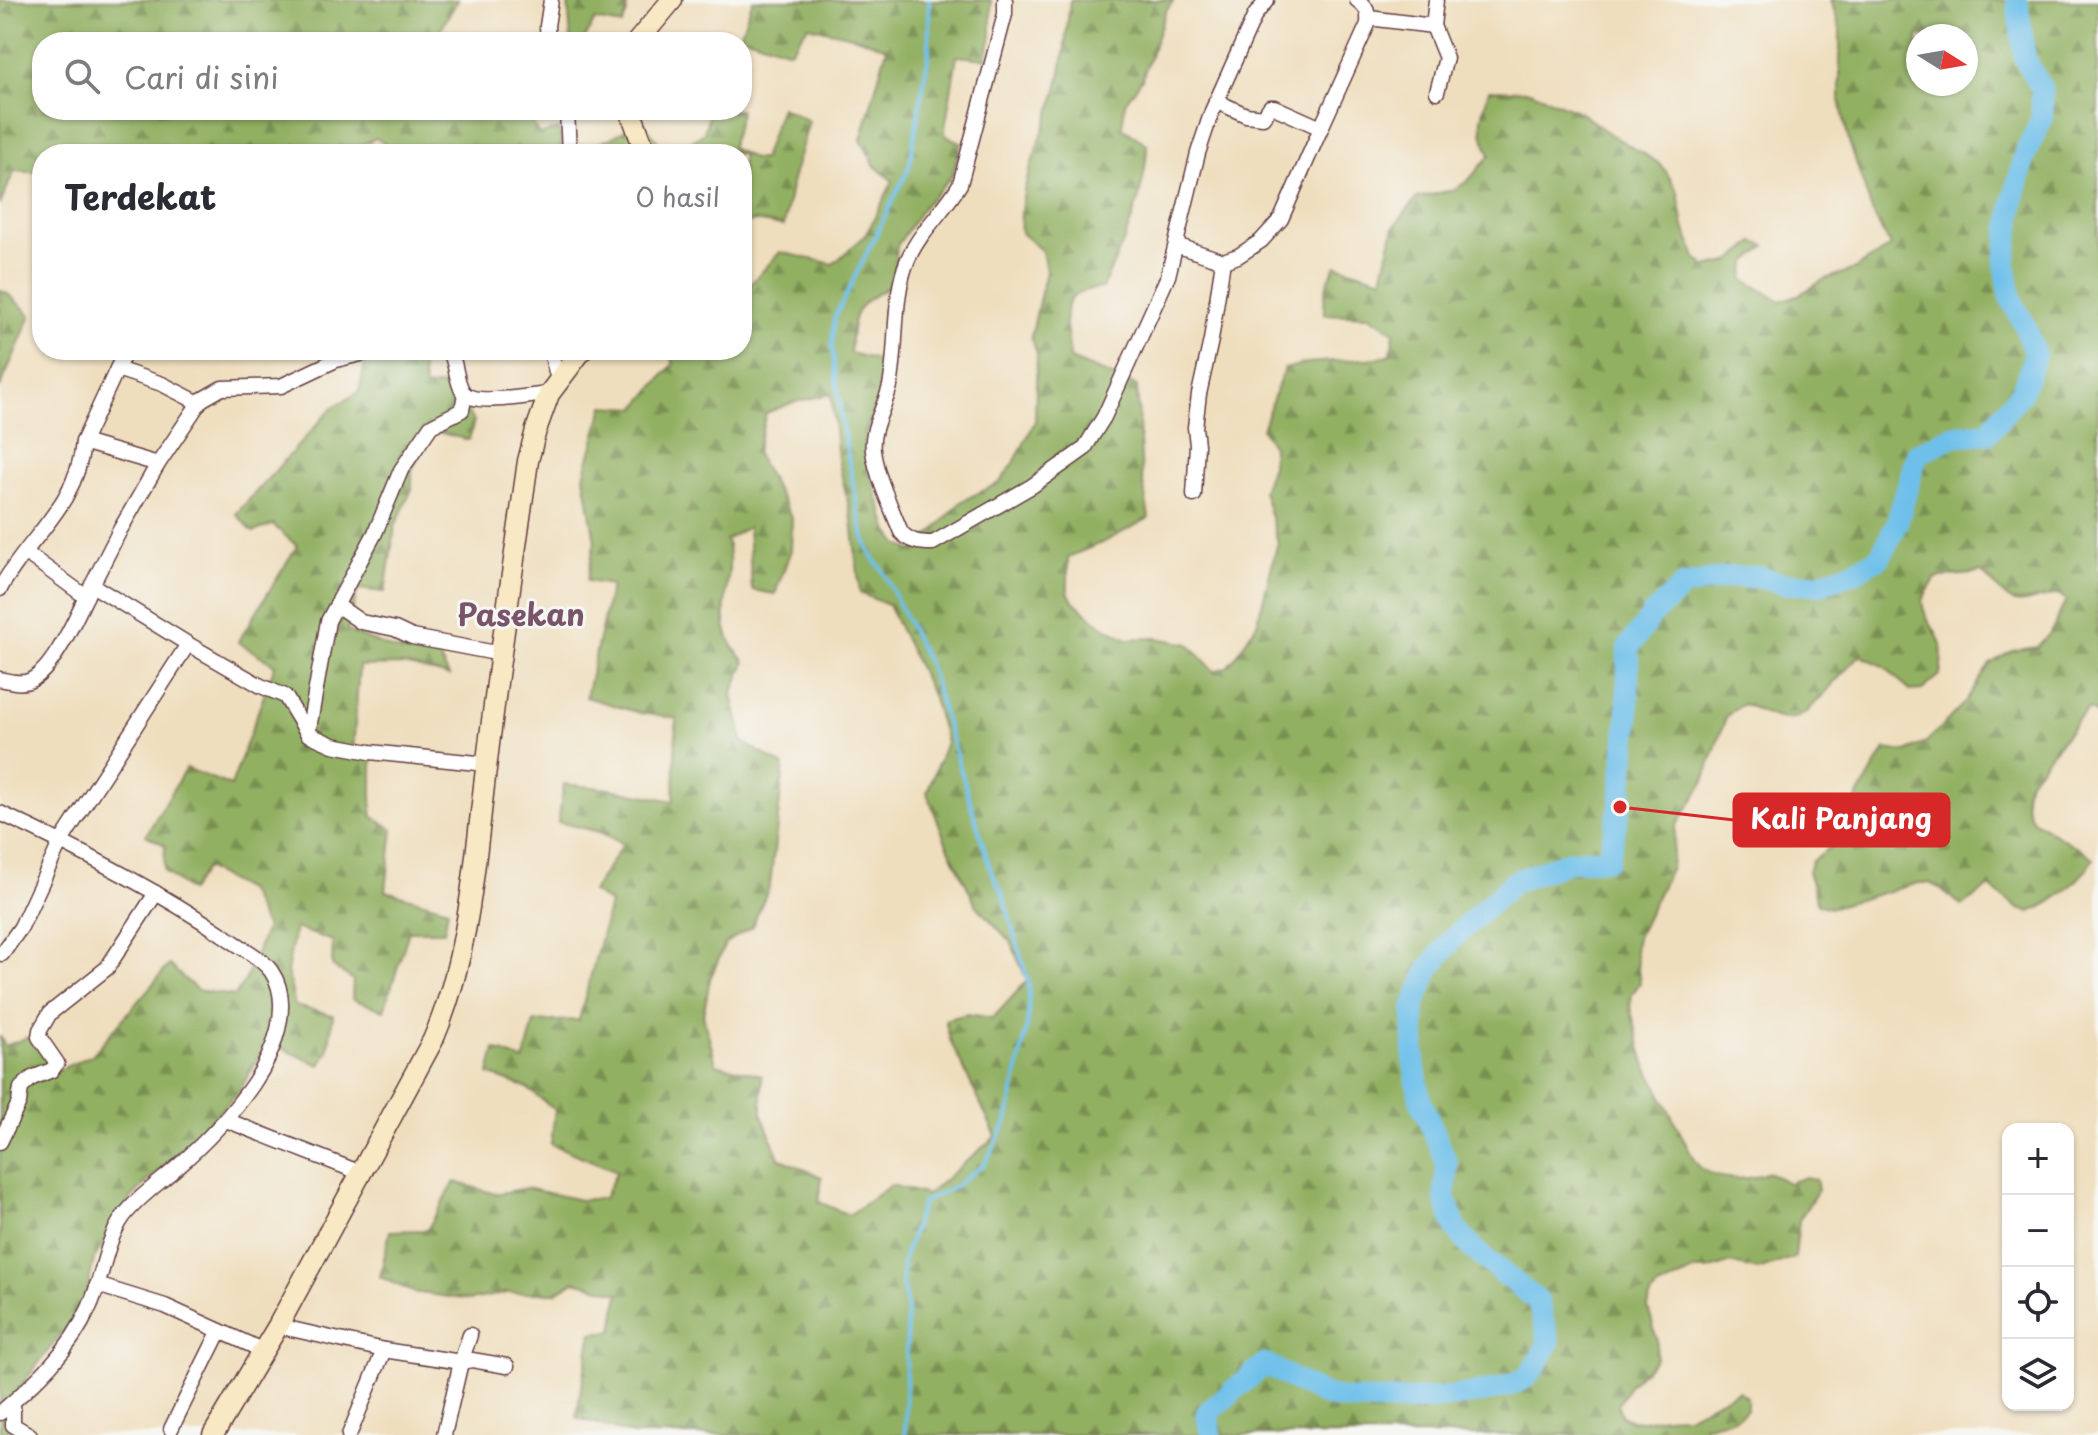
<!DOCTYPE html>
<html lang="id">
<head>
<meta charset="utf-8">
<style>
	:root { --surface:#fff; --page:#f2f2f3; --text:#2b2b33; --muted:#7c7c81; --line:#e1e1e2 }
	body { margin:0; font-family:"Playpen Sans",sans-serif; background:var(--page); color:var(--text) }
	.controls { position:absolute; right:24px; bottom:24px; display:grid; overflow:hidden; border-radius:16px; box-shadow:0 2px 6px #0004 }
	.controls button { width:72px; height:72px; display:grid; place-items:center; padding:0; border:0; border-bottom:2px solid var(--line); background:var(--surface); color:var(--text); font:40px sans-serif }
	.compass { position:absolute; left:1906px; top:24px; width:72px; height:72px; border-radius:50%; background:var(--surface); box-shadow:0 2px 6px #0004; rotate:101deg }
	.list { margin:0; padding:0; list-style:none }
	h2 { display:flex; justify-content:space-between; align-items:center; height:104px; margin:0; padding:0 32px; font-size:34px }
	h2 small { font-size:26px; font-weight:400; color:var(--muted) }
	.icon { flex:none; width:44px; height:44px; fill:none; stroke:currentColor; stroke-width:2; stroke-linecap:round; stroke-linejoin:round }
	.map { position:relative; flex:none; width:2098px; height:1435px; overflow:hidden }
	.search { position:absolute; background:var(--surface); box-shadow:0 2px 6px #0004; left:32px; top:32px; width:720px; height:88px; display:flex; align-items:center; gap:20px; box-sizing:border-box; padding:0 28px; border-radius:32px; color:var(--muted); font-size:30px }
	.panel { position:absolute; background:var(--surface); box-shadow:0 2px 6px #0004; left:32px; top:144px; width:720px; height:216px; border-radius:32px }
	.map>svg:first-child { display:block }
	.forest { fill:url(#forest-firs); stroke:#6e6846; stroke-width:2; fill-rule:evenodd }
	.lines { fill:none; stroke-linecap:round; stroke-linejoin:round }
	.stream { stroke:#6ec0ea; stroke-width:4 }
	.river { stroke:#6ec0ea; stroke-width:22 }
	.street-casing { stroke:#633c41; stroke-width:17 }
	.secondary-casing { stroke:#633c41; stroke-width:23 }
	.street { stroke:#fff; stroke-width:14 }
	.secondary { stroke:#f8e8c3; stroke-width:20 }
	.labels { text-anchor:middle; stroke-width:6; stroke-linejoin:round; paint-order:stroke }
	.quarter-label { font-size:30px; font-weight:bold; fill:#7a556a; stroke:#f6f6f2 }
	.leader { fill:none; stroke:#d62828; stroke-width:3 }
	.callout-dot { fill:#d62828; stroke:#f6f6f2; stroke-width:3 }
	.callout { fill:#d62828; stroke:#d62828; stroke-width:3 }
	.callout-label { font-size:28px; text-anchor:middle; font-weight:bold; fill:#fff }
</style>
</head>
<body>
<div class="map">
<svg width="2098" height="1435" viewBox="0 0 2098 1435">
	<defs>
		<pattern id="forest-firs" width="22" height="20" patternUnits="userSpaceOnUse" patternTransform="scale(2)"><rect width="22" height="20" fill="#92b062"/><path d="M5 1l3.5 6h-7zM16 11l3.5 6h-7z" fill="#798f51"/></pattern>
	</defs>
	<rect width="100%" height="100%" fill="#f6f6f2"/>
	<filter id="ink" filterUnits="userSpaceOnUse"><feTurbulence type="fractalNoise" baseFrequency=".0125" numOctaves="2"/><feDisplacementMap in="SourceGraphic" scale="16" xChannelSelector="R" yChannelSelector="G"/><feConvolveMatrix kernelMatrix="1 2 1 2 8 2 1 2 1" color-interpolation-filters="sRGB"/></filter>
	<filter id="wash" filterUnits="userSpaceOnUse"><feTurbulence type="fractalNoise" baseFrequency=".006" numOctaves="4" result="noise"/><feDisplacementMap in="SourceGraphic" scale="32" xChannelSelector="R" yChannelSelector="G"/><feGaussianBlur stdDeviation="1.8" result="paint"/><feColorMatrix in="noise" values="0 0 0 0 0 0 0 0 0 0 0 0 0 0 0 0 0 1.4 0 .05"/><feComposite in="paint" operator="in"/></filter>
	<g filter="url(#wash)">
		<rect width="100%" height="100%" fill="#efdebd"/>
		<g class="forest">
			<path d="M0,0H458L434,40L435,42H42V110H526L539,135L558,129L563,147C592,152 618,135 642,120L667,154H460L458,146L423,154H401L376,138L342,154H42V173L14,171L0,205Z"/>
			<path d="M568,0H626L627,13L622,25L595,20L583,42H571Z"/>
			<path d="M753,0H991V36L986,59L957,56L944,134L961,143L952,176L923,207L897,246L894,284C854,306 853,308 850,353L881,361L877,400L864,440L868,467L889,532L899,545L915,551L962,501L999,483L1014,463L1035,422L1037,353L1031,337L1046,271L1042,251L1021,233C1017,189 1040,144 1053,103C1064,69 1066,35 1070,0H1174L1166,11L1142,79L1125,103L1122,128L1147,144C1146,194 1124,243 1102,288C1051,290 1068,325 1070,359L1137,386L1142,477L1149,518L1106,541L1068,557V592L1073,601L1100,624L1127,639L1157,638L1189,644L1214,671L1227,667L1235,658L1257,624L1278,542L1263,490L1272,466L1273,447L1262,429L1284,369L1307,363L1380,358L1391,354L1394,332L1369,316L1325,314C1322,296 1327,281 1336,265L1382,279L1394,227L1417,198L1453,190L1468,181L1490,155C1477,128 1481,118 1489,90L1530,91L1581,113L1610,134L1657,162L1665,170L1678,192L1684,227L1696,258L1706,267L1729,262L1754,242L1766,246L1747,262L1743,279L1781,301L1800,294L1825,279L1855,269L1891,246L1874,217L1848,138L1840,100V29L1831,0H2098V719L2094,711L2087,709L2032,777C2022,792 2023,805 2033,820L2094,858C2081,880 2055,903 2030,912L2019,909L1989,887L1962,906L1940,888L1929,883H1918L1829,908L1818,904L1808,871L1812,861L1839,840L1846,818L1885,749L1906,752L1927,742L1965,702L1990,664L2012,651L2037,647L2052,631L2066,600L2058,594C2006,605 2020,612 1982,572C1966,576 1951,575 1936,578L1922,600C1924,621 1934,625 1940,642C1944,652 1941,665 1940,675L1922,690L1910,691L1885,667L1860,655L1806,713C1783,727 1767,713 1744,704L1734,709L1726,717L1703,784L1676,826L1671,867L1637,937L1635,948L1640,983L1632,994L1630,1007L1644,1061L1695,1162C1710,1181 1747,1183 1768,1172L1788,1183L1806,1177L1816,1179L1818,1190L1799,1220L1795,1257L1758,1270L1729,1263L1708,1270H1696L1656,1289L1650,1298L1648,1308L1657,1339L1656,1359L1630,1384L1618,1405L1621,1415L1631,1421H1642L1663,1417L1687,1416L1738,1391L1747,1397V1409C1732,1426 1706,1418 1691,1435H633L576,1417L592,1333L613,1331L619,1293L575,1281L555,1293H506L471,1300L413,1292L380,1277L390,1231L427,1230L455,1182L496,1194L526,1188L580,1200L604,1198L617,1171L551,1144L555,1110L527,1088L489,1074L495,1049L524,1061L534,1022L579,1020L610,903L592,892L623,844L600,832L558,822L564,784L610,789L674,801L676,718L640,713L586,697L611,585L587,581L595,541L584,476L604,406L636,408L674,363L667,350H742V288H747L780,252L833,264L866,235L893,181L875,166L861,140L887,48L856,37L808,26L790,51L740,35ZM1918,36H1966V84H1918ZM831,394L838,459L852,520L860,593L888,605L932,695L946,742L927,793L946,842L976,905L1011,942L1027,981L993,1018L967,1014L945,1020L950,1040L996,1136L927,1195L891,1185L849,1215L819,1202L822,1177L779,1158L762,1115V1075L716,1064L703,1015L710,979L725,944L752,926L770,885L784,766L743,742L732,695L745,662C740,655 733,648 730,641C715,607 737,572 726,540L748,527L752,590L775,594L791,550L792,518L756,453L766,413L794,402Z"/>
			<path d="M781,107L809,121L792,180L784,226L755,221L742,224V154H673L704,133L710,110H741L731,148L754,159H763Z"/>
			<path d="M0,290L8,294L31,315L0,388Z"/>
			<path d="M368,350H419L425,388L447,384L474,421L469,440L430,430L412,470V489L395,526L385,592L358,589L347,631L395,650L437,653L449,676L404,665L359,666L353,751L372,756V816L393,829L386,891L448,909L444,931H409L384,1010L352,999L353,980L332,966L333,941L295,928L287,971L295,1006L333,1015L328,1052L320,1065L268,1042L238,1093L131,1198L94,1259L85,1303L14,1395L8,1435H0V1036L5,1046L34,1035L59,1070L92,1055L169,965L197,990L235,996L246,979L266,928L248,891L206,868L190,891L164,871L165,845L146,835L186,768L231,786L275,665L238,642L297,546L273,525L253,532L236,514L333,407L359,392Z"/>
		</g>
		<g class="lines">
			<path class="stream" d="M905,1435L907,1306L902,1283L903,1261L923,1202L954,1187L985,1164L1007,1121L1028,1021L1029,985L1002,892L991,871L930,668L883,571L870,553L862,531L842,424L832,345L834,319L909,168L929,52V0"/>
			<path class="river" d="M1211,1435L1207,1413L1265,1364C1285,1374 1305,1387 1325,1395C1360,1408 1494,1399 1525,1378C1535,1371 1542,1353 1549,1343L1538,1301L1474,1250L1456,1229L1445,1198L1447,1163L1420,1099L1414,1063V1005L1429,969L1453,938L1514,882L1569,861L1608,859L1620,807L1628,717V648L1653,614L1683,586L1731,577H1759L1785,584H1819L1854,572L1880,557L1897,523L1917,454L1953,436L1988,433L2022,391L2035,355L2025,326L2011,299L2005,263L2014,198L2026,152L2042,119V90L2025,59L2017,0"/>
		</g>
	</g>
	<g filter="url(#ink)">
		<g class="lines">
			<g class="street-casing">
				<g id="street">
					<path d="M1005,0V14L960,184C945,210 921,230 908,259C892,296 898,347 890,386C885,407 870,429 873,451C877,478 891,507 901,532C910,542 919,543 933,543L1032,486L1084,449L1104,417L1168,276L1198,153L1212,111L1255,15L1267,0"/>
					<path d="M1436,0L1433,26L1446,58L1437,92"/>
					<path d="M1369,18L1433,26"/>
					<path d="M548,42L547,26L551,0"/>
					<path d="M1216,101L1246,115L1263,117L1270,107H1274L1321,128L1368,24C1369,13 1367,7 1357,0"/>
					<path d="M567,110L569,154"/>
					<path d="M1176,245L1223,261L1238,256L1261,241L1281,219L1321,128"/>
					<path d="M449,350C457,363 455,380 463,392C473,407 531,395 549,394"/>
					<path d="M554,350L552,356L558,380"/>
					<path d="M117,369L126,350"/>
					<path d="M83,442L158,464"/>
					<path d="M1194,495L1197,445L1195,427L1199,394L1211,340L1223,261"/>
					<path d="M26,553L86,597"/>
					<path d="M0,589C27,538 78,506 83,442L117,369L162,384L199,403"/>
					<path d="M338,606L361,622L395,629L412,637L501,654"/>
					<path d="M188,644L261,686L285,696L308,734L333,745L370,752L487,764"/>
					<path d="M0,679C9,681 22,685 31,680C56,668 79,609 92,585"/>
					<path d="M308,734L328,621L375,533L401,470L431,426L462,410L465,394"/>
					<path d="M0,813C76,848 158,891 228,938C241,948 261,957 271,971C294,1004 273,1055 253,1084C231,1116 205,1143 176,1168C158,1184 137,1198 123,1217C104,1244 103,1279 89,1308C70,1351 35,1383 0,1413"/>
					<path d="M2,954L21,927L60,843L188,644L92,585L120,530L158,464L201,400L222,388L281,386L336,360L377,350"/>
					<path d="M226,1120L361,1173"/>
					<path d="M0,1142L19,1103L21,1088L32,1078L52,1070L57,1063L39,1037L40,1030L50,1013L107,968L156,893"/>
					<path d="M97,1285L165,1306L264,1351"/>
					<path d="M278,1326L384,1350L461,1362L472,1360L507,1366"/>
					<path d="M13,1402V1425L30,1435"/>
					<path d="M171,1429L219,1332"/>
					<path d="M349,1435L384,1350"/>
					<path d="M444,1435L461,1362L470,1335"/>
				</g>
			</g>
			<g class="secondary-casing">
				<g id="secondary">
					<path d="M637,42L672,0"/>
					<path d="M630,110L646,154"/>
					<path d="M213,1435L278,1326L433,1040C471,952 475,855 487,761C499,661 514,561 528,461L536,430L549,394L582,350"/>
				</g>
			</g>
			<use href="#street" class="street"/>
			<use href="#secondary" class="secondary"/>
		</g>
	</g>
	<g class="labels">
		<g class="quarter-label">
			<text x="521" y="626">Pasekan</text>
		</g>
	</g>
	<path class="leader" d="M1620 807L1734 820"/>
	<circle class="callout-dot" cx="1620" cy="807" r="8"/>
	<rect class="callout" x="1734" y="794" width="215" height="52" rx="8"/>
	<g class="callout-label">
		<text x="1841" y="829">Kali Panjang</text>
	</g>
</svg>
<div class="controls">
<button>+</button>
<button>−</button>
<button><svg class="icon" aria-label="locate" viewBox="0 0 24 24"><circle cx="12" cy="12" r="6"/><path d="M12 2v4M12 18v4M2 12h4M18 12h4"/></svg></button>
<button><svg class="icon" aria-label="layers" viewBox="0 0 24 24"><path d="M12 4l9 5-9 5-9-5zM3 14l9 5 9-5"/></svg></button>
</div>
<svg class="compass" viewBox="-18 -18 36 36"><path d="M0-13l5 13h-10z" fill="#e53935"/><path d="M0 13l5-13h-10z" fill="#7c7c81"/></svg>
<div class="search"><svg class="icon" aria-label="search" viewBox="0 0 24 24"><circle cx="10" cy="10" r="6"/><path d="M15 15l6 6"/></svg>Cari di sini</div>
<section class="panel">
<h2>Terdekat<small>0 hasil</small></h2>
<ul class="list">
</ul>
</section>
</div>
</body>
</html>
